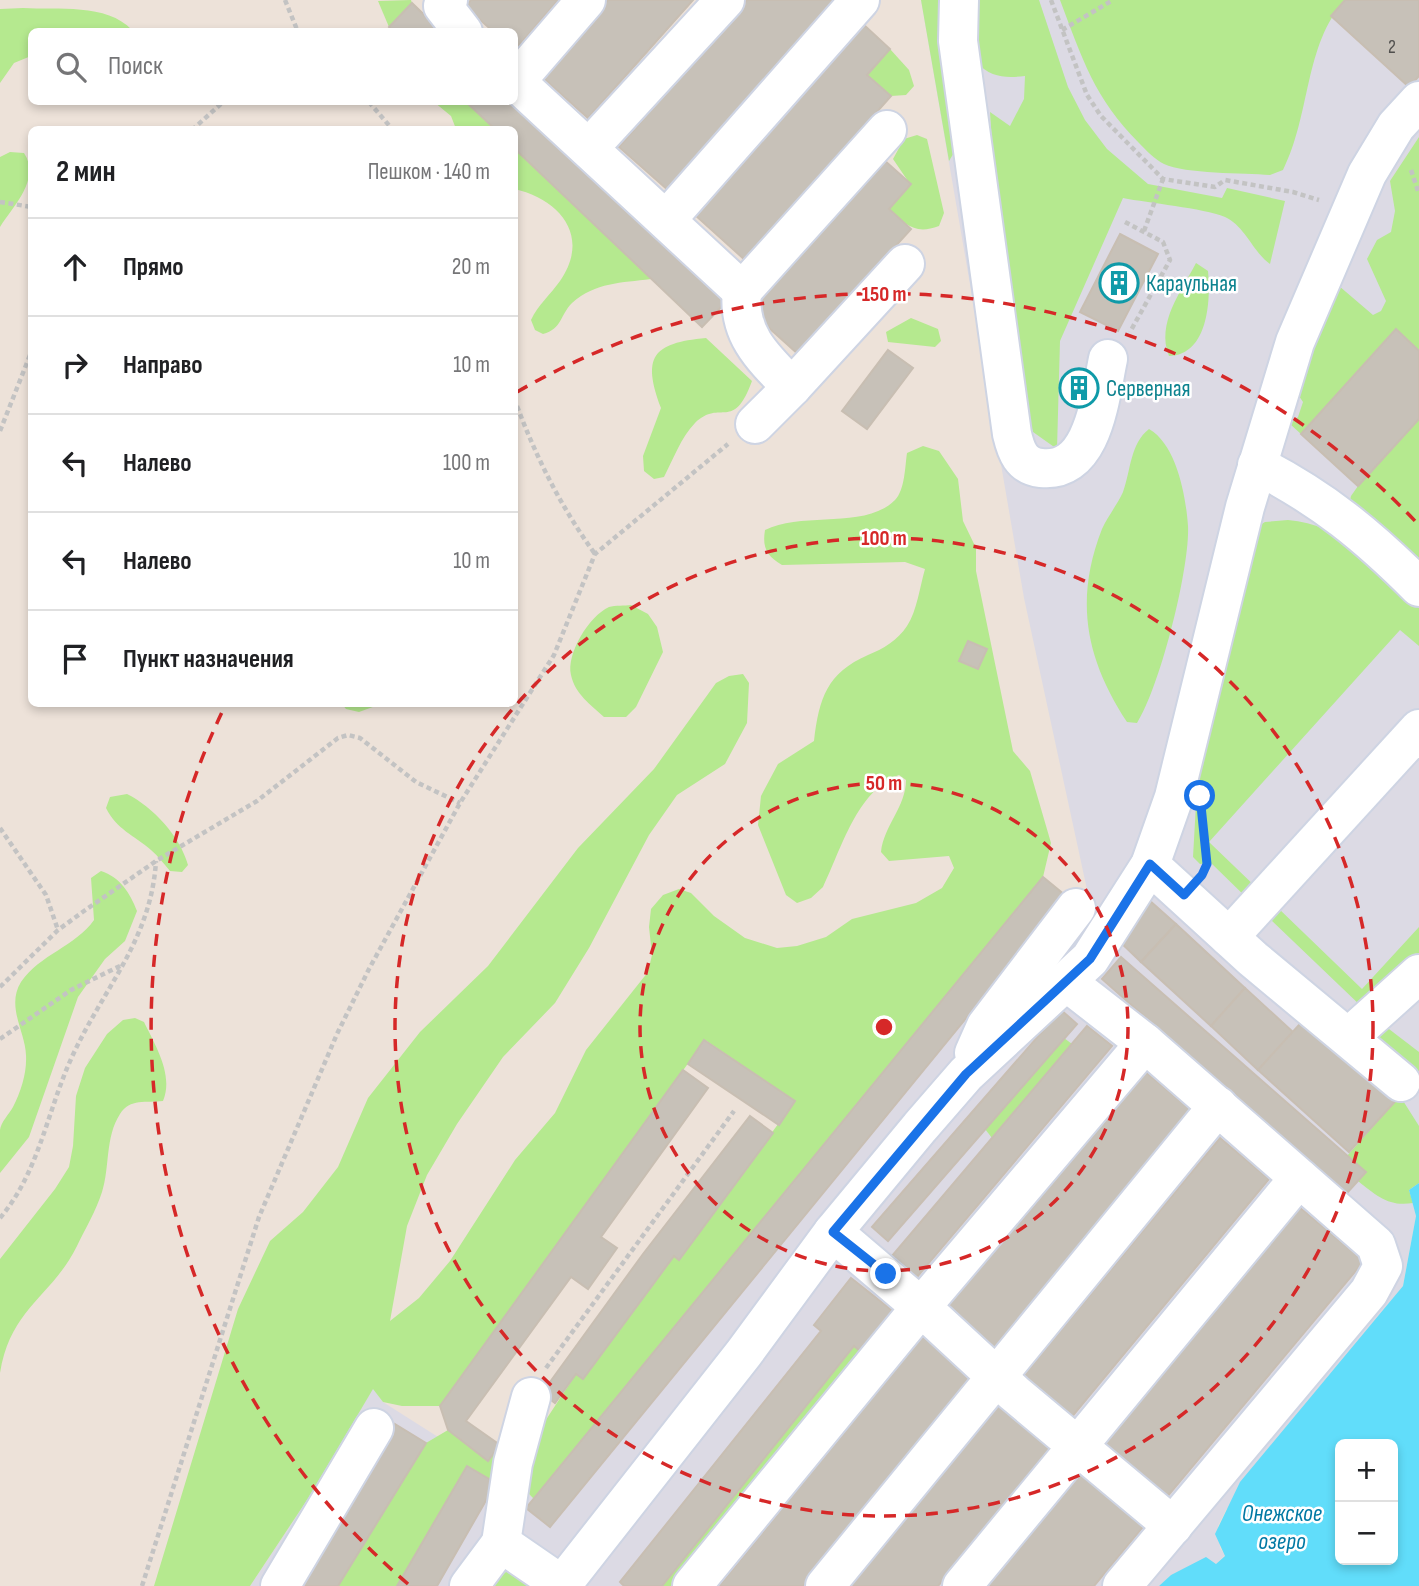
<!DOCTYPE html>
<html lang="ru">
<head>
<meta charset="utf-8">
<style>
	:root { --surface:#fff; --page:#f2f2f2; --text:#202124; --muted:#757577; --line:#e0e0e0 }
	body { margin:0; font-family:"Sofia Sans Condensed",sans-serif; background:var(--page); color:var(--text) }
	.controls { position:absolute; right:21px; bottom:21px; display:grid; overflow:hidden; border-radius:10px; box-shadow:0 4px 10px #0003 }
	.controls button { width:63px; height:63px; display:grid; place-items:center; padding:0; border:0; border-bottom:2px solid var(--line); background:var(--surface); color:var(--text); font:35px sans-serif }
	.stop { position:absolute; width:21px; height:21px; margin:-16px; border:5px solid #1a73e8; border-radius:50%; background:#fff }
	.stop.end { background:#1a73e8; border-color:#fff; box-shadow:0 2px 7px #0008 }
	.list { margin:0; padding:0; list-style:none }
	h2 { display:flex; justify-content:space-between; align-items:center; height:91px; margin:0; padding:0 28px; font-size:30px }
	h2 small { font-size:23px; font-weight:400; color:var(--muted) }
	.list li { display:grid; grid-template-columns:46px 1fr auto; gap:21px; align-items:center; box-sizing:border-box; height:98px; padding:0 28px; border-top:2px solid var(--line) }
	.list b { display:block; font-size:26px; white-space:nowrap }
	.list em { font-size:23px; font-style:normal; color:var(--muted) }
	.icon { flex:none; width:38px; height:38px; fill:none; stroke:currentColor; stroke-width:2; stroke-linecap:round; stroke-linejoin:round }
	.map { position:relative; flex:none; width:1419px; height:1586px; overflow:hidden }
	.search { position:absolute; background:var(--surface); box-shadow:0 4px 10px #0003; left:28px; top:28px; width:490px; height:77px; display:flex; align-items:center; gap:18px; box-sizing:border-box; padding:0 24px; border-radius:10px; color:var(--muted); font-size:26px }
	.panel { position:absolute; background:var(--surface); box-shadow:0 4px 10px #0003; left:28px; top:126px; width:490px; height:581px; border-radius:10px }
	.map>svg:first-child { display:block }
	.industrial { fill:#dcdae4 }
	.green { fill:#b5e98f }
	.water { fill:#61ddfa; fill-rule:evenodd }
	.building { fill:#c7c1b8; stroke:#c8beb2; stroke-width:2 }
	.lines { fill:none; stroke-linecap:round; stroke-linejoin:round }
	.minor-casing { stroke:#ced4e3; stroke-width:42 }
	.path { stroke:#c3c3c3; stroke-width:4.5; stroke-dasharray:5 3.5; stroke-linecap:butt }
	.minor { stroke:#fff; stroke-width:38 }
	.route { stroke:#1a73e8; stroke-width:9 }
	.ring { fill:none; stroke:#d62828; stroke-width:3.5; stroke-dasharray:12 9 }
	.labels { text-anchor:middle; stroke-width:5; stroke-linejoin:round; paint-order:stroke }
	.number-label { font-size:19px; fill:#504f4d }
	.culture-label { font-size:23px; fill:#0d838f; stroke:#fff; text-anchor:start }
	.water-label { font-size:24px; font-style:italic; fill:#0179a4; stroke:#fff }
	.centre { fill:#d62828; stroke:#fff; stroke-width:3.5 }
	.ring-label { font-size:21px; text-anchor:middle; font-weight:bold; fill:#d62828; stroke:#fff; stroke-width:5; stroke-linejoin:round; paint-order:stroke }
</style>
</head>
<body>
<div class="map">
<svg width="1419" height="1586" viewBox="0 0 1419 1586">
	<rect width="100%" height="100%" fill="#ede2d9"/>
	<path class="industrial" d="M921,0H1419V1183L1409,1190L1416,1216L1403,1286L1226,1510L1218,1526L1220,1548L1225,1555L1216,1564L1206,1558L1171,1575L1159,1586H250L309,1497L373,1388L383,1402L534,1498L1043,877L1066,896L1091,908L1024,598Z"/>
	<g class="green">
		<path d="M411,0L412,3L389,27L378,1Z"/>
		<path d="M921,0H949L958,146L949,161Z"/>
		<path d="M973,0H1039L1068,87L1085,120L1107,149L1148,184L1222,198L1227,188L1285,201L1270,264C1253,252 1245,226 1225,217C1203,208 1148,203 1123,198L1060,341L1057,449L1033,432L1016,371L997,228L990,112L1010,126L1024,99L1025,76C1006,78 991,78 976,62Z"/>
		<path d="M1060,0H1345C1304,45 1311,114 1283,170L1270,175C1244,173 1185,174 1164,164C1154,159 1146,150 1139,143C1094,98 1082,58 1060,0Z"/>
		<path d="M23,8C57,10 107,3 132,30L32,32L31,56L14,63L0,83V9Z"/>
		<path d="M890,49L909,70L914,86L906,95L891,96L867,75Z"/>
		<path d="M434,102H466L496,129H456L451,116Z"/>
		<path d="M917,135L927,139L944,213L939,226C915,235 906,225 889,209L910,184L893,159L904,139Z"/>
		<path d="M1419,137V351L1395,330L1301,434L1290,424L1298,417L1303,402L1297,393L1315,328L1339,286L1373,315L1381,311L1386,301L1367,259L1377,240L1391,232L1395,211L1390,181Z"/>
		<path d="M514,148L651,279C621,283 596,282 572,303C560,315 562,329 543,334L535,330L531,320C538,305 550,295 560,281C591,236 560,200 515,189Z"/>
		<path d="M10,152L24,153C41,179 14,205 0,227V157Z"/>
		<path d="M1196,263L1208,271C1211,301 1208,355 1169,356C1156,323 1181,292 1196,263Z"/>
		<path d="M911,318L938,329L941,341L935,347L888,342L886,332Z"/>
		<path d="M706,338L752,381C733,433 721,398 695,423C681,437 673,460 664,477L654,479L644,471L643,456L661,408C642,357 652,343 706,338Z"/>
		<path d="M1419,419V573L1349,505L1351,496L1358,486Z"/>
		<path d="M1149,429C1177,445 1186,497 1188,526C1190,568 1160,687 1137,723L1127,722C1086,659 1074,601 1102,529C1108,516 1117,505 1123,492C1131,470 1130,444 1149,429Z"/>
		<path d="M923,446L939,451L958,479L963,521L976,548V571L1013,751L1030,771L1051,843L1043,877L534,1499L526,1491L528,1447L576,1374L583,1378L674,1256L679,1259L795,1101L705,1040L440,1406H402L383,1402L373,1389L309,1497L250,1586H154L238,1309L270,1241L303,1212L338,1167L368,1098L420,1032L488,966L578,848L654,769L716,683L729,676L743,674L749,683L747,723L725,764L677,795L649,835L589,948L555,1003L503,1057L457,1124L427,1175L407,1226L390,1321L419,1298L450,1261L515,1160L555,1113L586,1050L648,972L652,955L649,927L651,909L663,895L679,889L691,893L714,916L745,938L777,948L797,946L826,937L852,919L916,903L942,888L954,868L949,856L889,861L881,852C884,825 906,807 906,780L899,775C857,790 841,850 823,887L811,898L797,903L786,895L758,825L761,796L778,764L814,741C819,698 827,673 868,655C883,649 898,640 907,626C917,611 920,586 925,569L905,562L782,565C767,556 762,548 765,530C803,511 865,530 895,500C905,490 905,466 907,453Z"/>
		<path d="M1288,520C1342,524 1379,566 1419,599V646L1400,630L1209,842L1260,891L1251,902L1211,863L1200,864L1193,857L1196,804L1185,800L1255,528L1265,522Z"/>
		<path d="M631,605L648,614L657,627L663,652L636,707L626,717H604C591,705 575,694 571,675C566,654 589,616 609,607C615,605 625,606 631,605Z"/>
		<path d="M342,704H381L359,712L346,709Z"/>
		<path d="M127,794C153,807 180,836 188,865L182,872L170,871C164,864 158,856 151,850C134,835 117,830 106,808L110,797Z"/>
		<path d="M101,871C120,877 130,893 137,911L125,941L105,959L78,997L29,1137L0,1173C0,1160 0,1143 0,1130C1,1122 9,1114 13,1107C21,1091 27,1073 26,1055C25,1031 6,1006 21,982C39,955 76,946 94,920L91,878Z"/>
		<path d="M1276,906L1362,989L1419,927V962L1363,1008L1268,917Z"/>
		<path d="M135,1018L144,1022C155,1045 174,1075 163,1101C146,1103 130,1098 120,1114C105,1137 110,1167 102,1192C96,1211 85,1229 77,1246C51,1298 11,1307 0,1373V1259L55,1189L69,1167L73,1146L76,1096L85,1068L107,1034L123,1020Z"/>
		<path d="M1385,1026L1419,1052V1089L1375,1038Z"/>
		<path d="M1064,1038L1072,1044L992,1138L985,1129Z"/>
		<path d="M1400,1096L1419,1126V1183L1409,1190L1413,1203C1389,1207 1377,1196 1358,1181L1366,1172L1347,1156Z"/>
		<path d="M854,1346L866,1356L684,1586H662Z"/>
		<path d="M448,1430L488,1461L500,1445L496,1483L467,1466L397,1586H338L426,1443Z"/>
		<path d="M517,1571L533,1586H487L506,1572Z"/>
	</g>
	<path class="water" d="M1419,1183V1586H1159L1171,1575L1206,1557L1216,1564L1225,1556L1215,1534L1240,1482L1403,1286L1416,1216L1409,1190ZM1340,1444H1393V1560H1340Z"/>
	<g class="building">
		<path d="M471,0H558L515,50L514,32H494L465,7Z"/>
		<path d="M608,0H693L588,118L541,76Z"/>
		<path d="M747,0H834L668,190L619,147Z"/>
		<path d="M1345,0H1419V76L1409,87L1331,16Z"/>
		<path d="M412,3L442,32H394L389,27Z"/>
		<path d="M864,25L890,49L867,75L891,96L745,260L695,215Z"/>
		<path d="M514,101L725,303L702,327L514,148V130H496L466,102Z"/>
		<path d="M884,160L911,184L889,209L911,229L798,354L749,310Z"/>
		<path d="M1120,234L1158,254L1118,331L1080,312Z"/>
		<path d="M1396,329L1419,351V419L1358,486L1301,434Z"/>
		<path d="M888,350L913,368L867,429L842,411Z"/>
		<path d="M1074,370L1091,373L1083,407L1067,403Z"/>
		<path d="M968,641L987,649L978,669L959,661Z"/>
		<path d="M1043,877L1066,896L550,1527L526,1508Z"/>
		<path d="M1149,900L1176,924L1141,962L1115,937Z"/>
		<path d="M1176,924L1245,988L1211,1026L1141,962Z"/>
		<path d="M1121,957L1366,1172L1346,1194L1102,979Z"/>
		<path d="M1245,988L1293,1032L1258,1070L1211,1026Z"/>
		<path d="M1061,1010L1077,1024L888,1241L872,1227Z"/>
		<path d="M1309,1014L1400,1096L1349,1152L1258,1070Z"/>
		<path d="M1087,1026L1112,1046L917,1277L892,1256Z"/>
		<path d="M704,1040L795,1101L779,1125L688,1064Z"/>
		<path d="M683,1070L708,1088L601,1237L617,1248L588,1289L571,1277L466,1421L500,1445L488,1461L448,1430L440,1406Z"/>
		<path d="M1143,1070L1197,1115L998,1356L944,1311Z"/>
		<path d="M750,1116L773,1133L679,1260L674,1256L583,1379L576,1374L555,1403L542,1393L643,1254Z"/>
		<path d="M1220,1138L1269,1179L1070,1419L1021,1378Z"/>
		<path d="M1299,1207L1364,1261L1166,1498L1102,1444Z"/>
		<path d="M851,1278L899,1316L866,1356L854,1346L662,1586H624L620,1582L821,1331L814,1325Z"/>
		<path d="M922,1336L973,1378L803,1586H719Z"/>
		<path d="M999,1401L1054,1446L938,1586H846Z"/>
		<path d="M395,1424L426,1443L338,1586H296Z"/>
		<path d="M467,1466L496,1483L437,1586H397Z"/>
		<path d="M1082,1469L1147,1522L1094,1586H984Z"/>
	</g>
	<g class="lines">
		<g class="minor-casing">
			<g id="minor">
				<path d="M448,0L443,6L463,32"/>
				<path d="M959,0L958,41L1012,434C1016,451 1021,466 1041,468C1094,474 1100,396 1108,359"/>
				<path d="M514,80L742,291L887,130"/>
				<path d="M516,81L586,0"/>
				<path d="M589,148L725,0"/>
				<path d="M666,220L860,0"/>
				<path d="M742,291C737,334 763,358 792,387L905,264"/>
				<path d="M755,424L792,387"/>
				<path d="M1257,465C1323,499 1367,535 1419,587"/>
				<path d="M1150,865L1253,959L1401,1082"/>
				<path d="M1229,937L1419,729"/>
				<path d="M1350,1036L1419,974"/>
				<path d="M974,1053L986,1026L1076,908"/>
				<path d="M833,1232L921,1307L1145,1043L1068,983"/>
				<path d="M531,1397L513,1463L501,1543L562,1585"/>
				<path d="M280,1586L374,1428"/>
				<path d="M469,1586L501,1543"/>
				<path d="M561,1586L744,1353L833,1232L920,1127L966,1074L1090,959L1150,865L1174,797L1245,507L1295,342L1367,174L1396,126L1419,101"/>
				<path d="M692,1586L921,1307L1014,1393L1173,1526"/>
				<path d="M825,1586L1218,1106"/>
				<path d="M962,1586L1299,1178"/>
				<path d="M1122,1586L1369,1292L1383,1266L1376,1245L1145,1043"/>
			</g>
		</g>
		<g class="path">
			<path d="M285,0L298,32"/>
			<path d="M1051,0L1087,95L1101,116L1163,179L1215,187L1225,180L1293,192L1319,200"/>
			<path d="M1062,30L1113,0"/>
			<path d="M369,102L393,130"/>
			<path d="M192,130L223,102"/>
			<path d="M1411,170L1419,194"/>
			<path d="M0,202L32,207"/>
			<path d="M1125,222L1163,242L1170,260L1130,332"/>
			<path d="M1144,231L1163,179"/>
			<path d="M514,398C535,455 559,504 595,554"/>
			<path d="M0,431L32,350"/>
			<path d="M1203,827L1206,867"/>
			<path d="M0,828L46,895L58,930"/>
			<path d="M0,987L58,930L84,911L156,861L257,801L338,738L348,735L360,738L416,782L460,803"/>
			<path d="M0,1039L71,990L122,965"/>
			<path d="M0,1218C39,1172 47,1112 71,1059C103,988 151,941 156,861"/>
			<path d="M546,1368L734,1111"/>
			<path d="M142,1586L259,1217L337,1034L369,969L460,803L554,655L595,554L728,444"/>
		</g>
		<use href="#minor" class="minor"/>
	</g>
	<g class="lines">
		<path class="route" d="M886,1274L833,1232L966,1074L1090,959L1150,864L1184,895L1202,875L1207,864L1200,796"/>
	</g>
	<g class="ring">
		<circle cx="884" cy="1027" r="244"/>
		<circle cx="884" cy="1027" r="489"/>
		<path d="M408 1584A733 733 0 0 1 225 706M517 392A733 733 0 0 1 1416 522"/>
	</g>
	<defs>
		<g id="building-ring" transform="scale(2.0125)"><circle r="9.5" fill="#fff" stroke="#0f9aa8" stroke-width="1.5"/><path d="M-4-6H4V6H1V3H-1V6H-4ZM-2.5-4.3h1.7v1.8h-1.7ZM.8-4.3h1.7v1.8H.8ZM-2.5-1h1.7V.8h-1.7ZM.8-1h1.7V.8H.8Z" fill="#0f9aa8"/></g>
	</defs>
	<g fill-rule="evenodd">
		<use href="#building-ring" x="1119" y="283"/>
		<use href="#building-ring" x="1079" y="388"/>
	</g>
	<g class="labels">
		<g class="number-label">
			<text x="1392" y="53">2</text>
		</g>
		<g class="culture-label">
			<text x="1146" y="291">Караульная</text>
			<text x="1106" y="396">Серверная</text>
		</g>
		<g class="water-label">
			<text x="1282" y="1521">Онежское<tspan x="1282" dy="28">озеро</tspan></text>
		</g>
	</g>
	<circle cx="884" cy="1027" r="10" class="centre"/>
	<g class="ring-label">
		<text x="884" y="301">150 m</text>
		<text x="884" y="545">100 m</text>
		<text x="884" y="790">50 m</text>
	</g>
</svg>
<div class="controls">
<button>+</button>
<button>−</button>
</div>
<div class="stop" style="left:1200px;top:796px"></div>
<div class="stop end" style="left:886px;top:1274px"></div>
<div class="search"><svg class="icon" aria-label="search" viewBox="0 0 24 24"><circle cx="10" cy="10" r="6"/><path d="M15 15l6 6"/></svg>Поиск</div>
<section class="panel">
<h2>2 мин<small>Пешком · 140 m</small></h2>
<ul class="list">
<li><svg class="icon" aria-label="ahead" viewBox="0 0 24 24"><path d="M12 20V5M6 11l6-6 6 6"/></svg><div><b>Прямо</b></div><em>20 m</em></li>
<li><svg class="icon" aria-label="right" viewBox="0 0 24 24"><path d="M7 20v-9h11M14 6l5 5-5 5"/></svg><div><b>Направо</b></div><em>10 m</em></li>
<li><svg class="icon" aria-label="left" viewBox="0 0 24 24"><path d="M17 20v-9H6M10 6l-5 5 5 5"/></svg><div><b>Налево</b></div><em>100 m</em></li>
<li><svg class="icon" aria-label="left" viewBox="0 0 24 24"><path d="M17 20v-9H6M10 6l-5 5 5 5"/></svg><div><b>Налево</b></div><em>10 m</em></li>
<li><svg class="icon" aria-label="arrive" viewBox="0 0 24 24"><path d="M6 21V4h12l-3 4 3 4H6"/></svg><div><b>Пункт назначения</b></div></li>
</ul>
</section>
</div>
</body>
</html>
